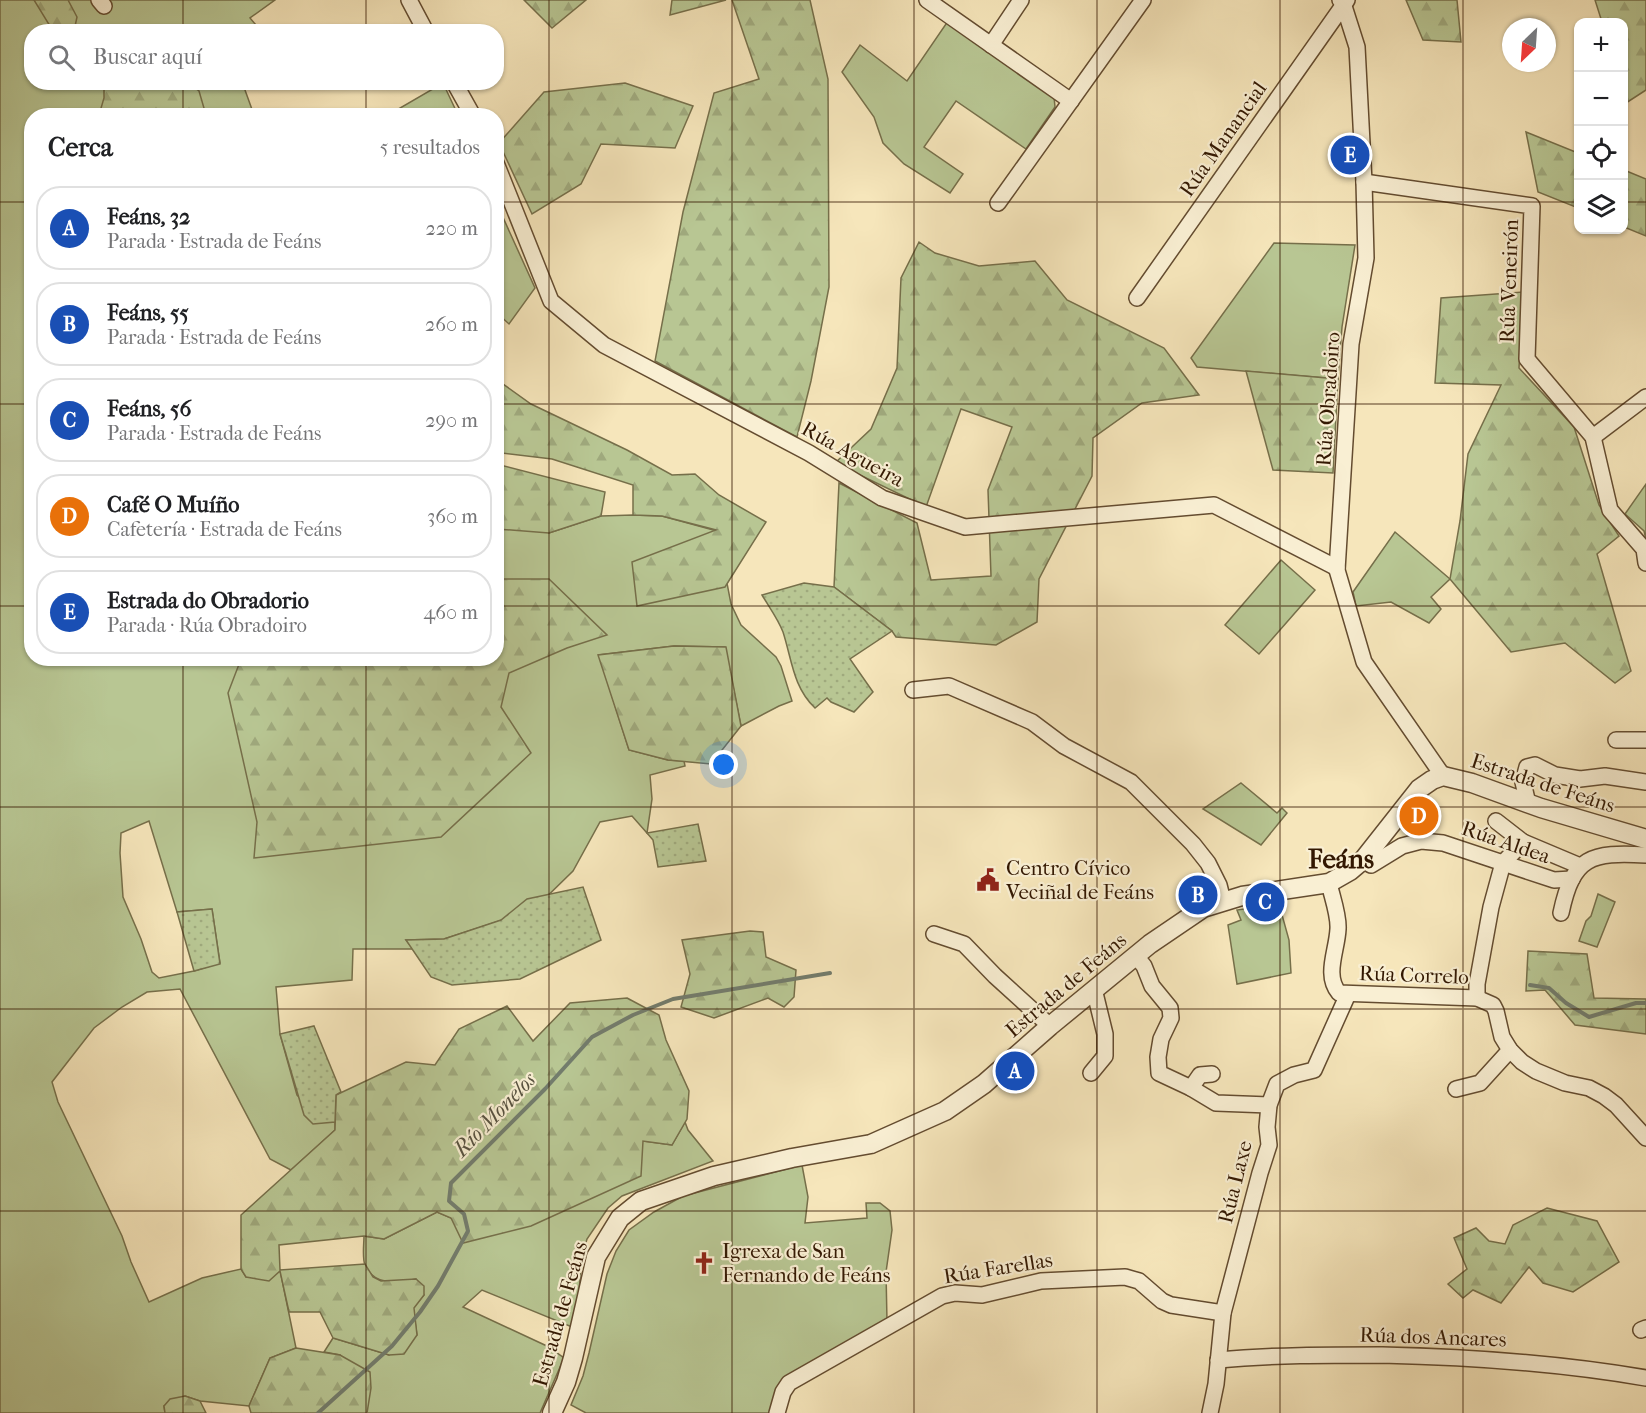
<!DOCTYPE html>
<html lang="es">
<head>
<meta charset="utf-8">
<style>
	:root { --surface:#fff; --page:#f2f2f2; --text:#202124; --muted:#757577; --line:#e0e0e0; --accent:#7c3aed }
	body { margin:0; font-family:"IM FELL French Canon",serif; background:var(--page); color:var(--text) }
	.controls { position:absolute; right:18px; top:18px; display:grid; overflow:hidden; border-radius:12px; box-shadow:0 2px 4px #0004 }
	.controls button { width:54px; height:54px; display:grid; place-items:center; padding:0; border:0; border-bottom:2px solid var(--line); background:var(--surface); color:var(--text); font:30px sans-serif }
	.compass { position:absolute; left:1502px; top:18px; width:54px; height:54px; border-radius:50%; background:var(--surface); box-shadow:0 2px 4px #0004; rotate:205deg }
	.you { position:absolute; left:724px; top:765px; width:21px; height:21px; margin:-15px; border:4px solid #fff; border-radius:50%; background:#1a73e8; box-shadow:0 0 0 9px #1a73e833 }
	.badge { display:grid; place-items:center; width:39px; height:39px; border-radius:50%; background:var(--accent); color:#fff; font-size:20px; font-weight:700 }
	.pin { position:absolute; translate:-50% -50%; border:3px solid #fff; box-shadow:0 2px 6px #0006 }
	.list { margin:0; padding:0; list-style:none }
	h2 { display:flex; justify-content:space-between; align-items:center; height:78px; margin:0; padding:0 24px; font-size:26px }
	h2 small { font-size:20px; font-weight:400; color:var(--muted) }
	.list li { display:grid; grid-template-columns:39px 1fr auto; gap:18px; align-items:center; box-sizing:border-box; height:84px; margin:0 12px 12px; padding:0 12px; border:2px solid var(--line); border-radius:24px }
	.list b { display:block; font-size:22px; white-space:nowrap }
	.list p { margin:0; font-size:20px; white-space:nowrap; color:var(--muted) }
	.list em { font-size:20px; font-style:normal; color:var(--muted) }
	.icon { flex:none; width:33px; height:33px; fill:none; stroke:currentColor; stroke-width:2; stroke-linecap:round; stroke-linejoin:round }
	.map { position:relative; flex:none; width:1646px; height:1413px; overflow:hidden }
	.search { position:absolute; background:var(--surface); box-shadow:0 2px 4px #0004; left:24px; top:24px; width:480px; height:66px; display:flex; align-items:center; gap:15px; box-sizing:border-box; padding:0 21px; border-radius:24px; color:var(--muted); font-size:22px }
	.panel { position:absolute; background:var(--surface); box-shadow:0 2px 4px #0004; left:24px; top:108px; width:480px; height:558px; border-radius:24px }
	.map>svg:first-child { display:block }
	.green { fill:#b8c693; stroke:#766f4a; stroke-width:1.5; fill-rule:evenodd }
	.forest { fill:url(#forest-firs); stroke:#766f4a; stroke-width:1.5 }
	.garden { fill:url(#garden-dots); stroke:#766f4a; stroke-width:1.5 }
	.lines { fill:none; stroke-linecap:round; stroke-linejoin:round }
	.stream { stroke:#737c6c; stroke-width:4 }
	.minor-casing { stroke:#644c30; stroke-width:18 }
	.tertiary-casing { stroke:#644c30; stroke-width:21 }
	.minor { stroke:#f9efd3; stroke-width:15 }
	.tertiary { stroke:#f9efd3; stroke-width:18 }
	.grid { fill:none; stroke:#331802; stroke-width:1.5; stroke-opacity:0.55 }
	.labels { text-anchor:middle; stroke-width:4.5; stroke-linejoin:round; paint-order:stroke }
	.street-label { font-size:21px; fill:#331802; stroke:#f9efd3 }
	.poi-label { font-size:21px; fill:#331802; stroke:#f9efd3; text-anchor:start }
	.water-label { font-size:22px; font-style:italic; fill:#585240; stroke:#f9efd3 }
	.district-label { font-size:27px; font-weight:bold; fill:#331802; stroke:#f9efd3 }
</style>
</head>
<body>
<div class="map">
<svg width="1646" height="1413" viewBox="0 0 1646 1413">
	<defs>
		<pattern id="forest-firs" width="22" height="20" patternUnits="userSpaceOnUse" patternTransform="scale(1.5)"><rect width="22" height="20" fill="#b8c693"/><path d="M5 1l3.5 6h-7zM16 11l3.5 6h-7z" fill="#9fa97d"/></pattern>
		<pattern id="garden-dots" width="8" height="8" patternUnits="userSpaceOnUse" patternTransform="scale(1.5)"><rect width="8" height="8" fill="#b8c693"/><path d="M2 2h.1M6 6h.1" fill="none" stroke="#9fa97d" stroke-width="1.8" stroke-linecap="round"/></pattern>
	</defs>
	<rect width="100%" height="100%" fill="#f6e6bb"/>
	<filter id="stains"><feTurbulence type="fractalNoise" baseFrequency=".00333" numOctaves="4"/><feColorMatrix values="0 0 0 0 .2 0 0 0 0 .09 0 0 0 0 .02 0 0 0 .5 -.17"/></filter>
	<radialGradient id="worn" r=".72"><stop offset=".6" stop-color="#630" stop-opacity="0"/><stop offset="1" stop-color="#630" stop-opacity=".3"/></radialGradient>
	<g class="green">
		<path d="M0,0H275L250,18L261,31L32,32V82L248,83L245,90L254,115L32,116V658H496L497,488L549,533L601,516L633,515L662,516L717,531L731,604L741,625L776,657L781,666L792,701L779,706L741,726L725,647L674,646L599,655L629,750L668,760L684,761L685,766L650,775L652,799L647,833L632,816L600,822L573,871L533,910L444,939L406,940L413,949H353L352,980L276,987L280,1034L297,1095L326,1122H335V1130L291,1170L270,1159L180,989L147,992L122,1007L94,1028L52,1082L58,1102L122,1236L131,1262L149,1302L202,1278L241,1269L246,1277L280,1270L296,1348L270,1358L249,1406L200,1401L185,1396L164,1406L165,1413H0ZM149,821L177,912L212,909L220,963L194,971L159,978L152,972L141,939L123,897L120,853L121,833Z"/>
		<path d="M948,21L1054,97L1055,107L1026,149L956,101L924,147L963,174L950,193L904,164L883,143L874,117L842,72L860,45L907,81Z"/>
		<path d="M443,83L458,115H388Z"/>
		<path d="M496,202L535,288L509,324L497,313Z"/>
		<path d="M1274,243L1355,245L1342,327L1338,379L1197,367L1191,358Z"/>
		<path d="M1646,484V539L1644,531L1625,514Z"/>
		<path d="M1395,532L1450,579L1431,597L1441,609L1429,623L1391,602L1356,606L1353,592Z"/>
		<path d="M1281,560L1315,590L1259,654L1225,625Z"/>
		<path d="M1241,783L1277,813L1282,808L1287,813L1261,845L1203,809Z"/>
		<path d="M1598,894L1615,902L1597,947L1579,941L1586,921L1591,916Z"/>
		<path d="M1279,904L1289,940L1291,973L1237,984L1228,925L1241,920L1237,910Z"/>
		<path d="M685,1122L688,1130L713,1161L622,1196L608,1208L587,1239L582,1256L579,1291L572,1327L482,1290L463,1307L549,1347L564,1358L540,1413H367L340,1355L324,1352L333,1338L389,1355L417,1335L413,1308L424,1295L416,1279C396,1282 375,1287 365,1265C362,1258 364,1244 364,1236L384,1239L437,1212L451,1218L643,1141L672,1145Z"/>
		<path d="M802,1165L808,1197L805,1223L867,1218L866,1203H880L890,1211L892,1230L886,1272L887,1321L787,1380L774,1413H586L571,1405L583,1376L589,1353L607,1274L616,1251L629,1230L654,1212L683,1196Z"/>
	</g>
	<g class="forest">
		<path d="M34,0H68L77,17L74,31H53Z"/>
		<path d="M524,0H586L552,28Z"/>
		<path d="M672,0H726L670,15Z"/>
		<path d="M732,0H810L828,79L829,287L811,381L797,437L655,361L683,212L714,93L759,79Z"/>
		<path d="M1406,0H1457L1461,42L1423,40Z"/>
		<path d="M1595,0H1646V90L1626,103L1624,95V22H1602Z"/>
		<path d="M104,83H188L199,91L206,115H99L104,98Z"/>
		<path d="M625,83L693,106L675,148L601,144L581,184L532,214L499,143L544,92Z"/>
		<path d="M1526,132L1578,153V208L1538,192Z"/>
		<path d="M1624,170L1646,179V236L1624,227Z"/>
		<path d="M919,242L935,253L979,266L1035,261L1067,300L1164,348L1199,395L1142,403L1093,438L1092,476L1039,579L1037,622L996,645L896,637L892,631L834,587L839,483L917,523L931,580L991,576L988,490L1012,427L961,409L926,507L835,463L871,429L897,368L901,278Z"/>
		<path d="M1523,292L1519,368L1574,427L1599,505L1619,536L1597,554L1631,671L1615,683L1565,643L1511,652L1450,579L1460,521L1468,454L1501,385L1435,383L1441,298Z"/>
		<path d="M1246,371L1338,379L1333,473L1273,470Z"/>
		<path d="M496,379L531,404L627,450L672,475L695,474L719,495L766,522L725,587L637,606L632,562L716,530L662,516L633,515V485L552,459L502,453L500,465L605,492L601,516L549,533L497,529Z"/>
		<path d="M497,579H549L607,635L567,648L509,673L501,707L531,753L441,837L254,858L257,822L228,693L241,659L496,658Z"/>
		<path d="M674,646L726,647L741,726L711,764L668,760L629,750L598,655Z"/>
		<path d="M750,931L763,932L766,957L796,970L794,997L784,1007L768,998L714,1018L681,1007L690,974L682,940Z"/>
		<path d="M1528,951L1587,954L1594,998L1646,999V1034L1575,1025L1545,990L1526,991Z"/>
		<path d="M627,998L659,1015L666,1040L689,1091L687,1119L672,1145L643,1141L641,1176L531,1226L463,1243L451,1218L437,1212L384,1239L364,1236L279,1245L280,1270L365,1264L373,1277L381,1281L416,1279L424,1286V1295L414,1308L417,1335L404,1354L389,1355L333,1338L320,1312H289L280,1271L269,1281L246,1277L241,1269V1215L335,1130L336,1095L406,1062L435,1065L459,1029L507,1006L533,1041L570,1003Z"/>
		<path d="M1547,1208L1597,1221L1619,1262L1573,1292L1543,1283L1529,1267L1501,1303L1473,1290L1463,1298L1448,1284L1467,1269L1454,1238L1476,1228L1489,1241L1505,1244L1513,1225Z"/>
		<path d="M296,1348L340,1355L370,1372L371,1388L367,1413H251L249,1406L270,1358Z"/>
		<path d="M185,1396L200,1401L206,1413H165L164,1406L170,1399Z"/>
	</g>
	<g class="garden">
		<path d="M804,583L834,587L892,631L850,659L873,692L854,712L831,702L827,698L815,708C793,687 792,660 783,632C778,619 769,607 762,595Z"/>
		<path d="M698,824L706,861L658,867L653,840L647,833Z"/>
		<path d="M583,887L601,940L520,979L452,985L431,977L406,940L444,939L501,920L527,899Z"/>
		<path d="M212,909L220,964L194,971L177,912Z"/>
		<path d="M314,1026L341,1092L336,1095L335,1122L313,1124L304,1115L280,1034Z"/>
	</g>
	<g class="lines">
		<g class="stream">
			<path d="M1530,985L1549,988L1566,1003L1589,1017L1636,1003H1646"/>
			<path d="M318,1413L392,1346L420,1312L438,1286L468,1231L464,1214L449,1201L451,1183L545,1089L592,1037L633,1015L673,999L830,973"/>
		</g>
		<g class="minor-casing">
			<g id="minor">
				<path d="M99,0L104,6"/>
				<path d="M409,0L426,32"/>
				<path d="M927,0L1071,101"/>
				<path d="M1340,0L1343,3L1357,47L1364,182L1366,258L1351,344L1337,570L1364,662L1443,776"/>
				<path d="M991,45L1021,0"/>
				<path d="M454,82L473,116"/>
				<path d="M496,163L551,301L604,345L809,453L882,498L965,527L1214,505L1337,568"/>
				<path d="M1364,182L1532,206L1527,359L1593,437L1610,510L1644,549L1646,563"/>
				<path d="M998,203L1143,0"/>
				<path d="M1137,298L1347,0"/>
				<path d="M1593,437L1646,397"/>
				<path d="M913,690L949,686L1032,722L1064,746L1131,782L1193,844L1208,863L1219,885L1223,901"/>
				<path d="M1616,740H1646"/>
				<path d="M1528,804L1523,782L1527,767L1535,765L1555,775L1580,779L1605,776L1646,782"/>
				<path d="M1496,821L1523,842L1580,866"/>
				<path d="M1363,860L1371,865L1402,846L1421,841L1443,843L1554,880L1572,879"/>
				<path d="M1329,883C1332,897 1339,915 1338,929C1337,951 1324,975 1339,993L1477,998L1493,1005L1496,1011L1502,1037L1510,1050L1522,1062L1536,1071L1565,1083L1589,1088L1604,1096L1616,1105L1646,1138"/>
				<path d="M1561,913C1573,856 1591,852 1646,855"/>
				<path d="M934,934L964,944L995,976L1050,1026"/>
				<path d="M1136,956L1144,966L1152,986L1170,1008L1171,1018L1161,1039L1158,1057L1159,1073L1191,1088L1216,1103L1269,1105"/>
				<path d="M1477,998V984L1491,907L1503,863L1523,842"/>
				<path d="M1091,1073L1105,1056V1034L1094,989"/>
				<path d="M1191,1088L1200,1075L1212,1074"/>
				<path d="M1456,1089L1480,1083L1510,1050"/>
				<path d="M1641,1330L1646,1328"/>
				<path d="M1218,1360C1273,1355 1327,1355 1382,1355C1471,1357 1559,1363 1646,1378"/>
				<path d="M777,1413L783,1392L789,1383L942,1296L955,1293L982,1295L1041,1281L1125,1277L1139,1281L1162,1301L1171,1305L1223,1313"/>
				<path d="M1210,1413L1216,1384L1223,1313L1260,1173L1269,1145L1267,1127L1269,1105L1277,1084L1294,1075L1314,1070L1348,994"/>
			</g>
		</g>
		<g class="tertiary-casing">
			<path id="tertiary" d="M552,1413L566,1382L573,1358L596,1257L620,1218L641,1201L714,1176L792,1158L871,1144L945,1111L984,1084L1050,1026L1150,944L1203,908L1242,896L1329,883L1350,871L1363,860L1419,789L1432,780L1443,776L1472,783L1541,808L1646,839"/>
		</g>
		<use href="#minor" class="minor"/>
		<use href="#tertiary" class="tertiary"/>
	</g>
	<path class="grid" d="M183,0V32M366,0V32M549,0V1413M732,0V1413M914,0V1413M1097,0V1413M1280,0V1413M1463,0V1413M183,82V116M366,82V116M0,202H32M496,202H1578M1624,202H1646M0,404H32M496,404H1646M0,606H32M496,606H1646M183,658V1413M366,658V1413M0,807H1646M0,1009H1646M0,1211H1646"/>
	<defs>
		<g id="civic-bare" transform="scale(1.8)"><path d="M-.6-6.5H3V-4.5H.6V-3L4-1V1h2V6H-6V1h2V-1L-.6-3ZM-1.2 2.5V6h2.4V2.5Z" fill="#8f2418" stroke="#f9efd3" stroke-width="2.5" paint-order="stroke"/></g>
		<g id="church-bare" transform="scale(1.8)"><path d="M-1.2-6h2.4v3.5h3.3v2.4h-3.3V6h-2.4V-.1h-3.3v-2.4h3.3Z" fill="#8f2418" stroke="#f9efd3" stroke-width="2.5" paint-order="stroke"/></g>
	</defs>
	<g fill-rule="evenodd">
		<use href="#civic-bare" x="988" y="880"/>
		<use href="#church-bare" x="704" y="1263"/>
	</g>
	<g class="labels">
		<g class="street-label">
			<text transform="translate(1223 139) rotate(-55)" y="7">Rúa Manancial</text>
			<text transform="translate(1509 281) rotate(-88)" y="7">Rúa Veneirón</text>
			<text transform="translate(1328 399) rotate(-86)" y="7">Rúa Obradoiro</text>
			<text transform="translate(853 454) rotate(29)" y="7">Rúa Agueira</text>
			<text transform="translate(1543 783) rotate(18)" y="7">Estrada de Feáns</text>
			<text transform="translate(1506 842) rotate(19)" y="7">Rúa Aldea</text>
			<text transform="translate(1414 975) rotate(2)" y="7">Rúa Correlo</text>
			<text transform="translate(1066 985) rotate(-40)" y="7">Estrada de Feáns</text>
			<text transform="translate(1235 1182) rotate(-76)" y="7">Rúa Laxe</text>
			<text transform="translate(998 1268) rotate(-9)" y="7">Rúa Farellas</text>
			<text transform="translate(560 1314) rotate(-74)" y="7">Estrada de Feáns</text>
			<text transform="translate(1433 1337) rotate(2)" y="7">Rúa dos Ancares</text>
		</g>
		<g class="poi-label">
			<text x="1006" y="875">Centro Cívico<tspan x="1006" dy="24">Veciñal de Feáns</tspan></text>
			<text x="722" y="1258">Igrexa de San<tspan x="722" dy="24">Fernando de Feáns</tspan></text>
		</g>
		<g class="water-label">
			<text transform="translate(494 1114) rotate(-46)" y="8">Río Monelos</text>
		</g>
		<g class="district-label">
			<text x="1341" y="868">Feáns</text>
		</g>
	</g>
	<rect width="100%" height="100%" filter="url(#stains)"/>
	<rect width="100%" height="100%" fill="url(#worn)"/>
</svg>
<div class="controls">
<button>+</button>
<button>−</button>
<button><svg class="icon" aria-label="locate" viewBox="0 0 24 24"><circle cx="12" cy="12" r="6"/><path d="M12 2v4M12 18v4M2 12h4M18 12h4"/></svg></button>
<button><svg class="icon" aria-label="layers" viewBox="0 0 24 24"><path d="M12 4l9 5-9 5-9-5zM3 14l9 5 9-5"/></svg></button>
</div>
<svg class="compass" viewBox="-18 -18 36 36"><path d="M0-13l5 13h-10z" fill="#e53935"/><path d="M0 13l5-13h-10z" fill="#757577"/></svg>
<div class="you"></div>
<div class="pin badge" style="left:1015px;top:1071px;background:#1a4fb4">A</div>
<div class="pin badge" style="left:1198px;top:895px;background:#1a4fb4">B</div>
<div class="pin badge" style="left:1265px;top:902px;background:#1a4fb4">C</div>
<div class="pin badge" style="left:1419px;top:816px;background:#e8710a">D</div>
<div class="pin badge" style="left:1350px;top:155px;background:#1a4fb4">E</div>
<div class="search"><svg class="icon" aria-label="search" viewBox="0 0 24 24"><circle cx="10" cy="10" r="6"/><path d="M15 15l6 6"/></svg>Buscar aquí</div>
<section class="panel">
<h2>Cerca<small>5 resultados</small></h2>
<ul class="list">
<li><span class="badge" style="background:#1a4fb4">A</span><div><b>Feáns, 32</b><p>Parada · Estrada de Feáns</p></div><em>220 m</em></li>
<li><span class="badge" style="background:#1a4fb4">B</span><div><b>Feáns, 55</b><p>Parada · Estrada de Feáns</p></div><em>260 m</em></li>
<li><span class="badge" style="background:#1a4fb4">C</span><div><b>Feáns, 56</b><p>Parada · Estrada de Feáns</p></div><em>290 m</em></li>
<li><span class="badge" style="background:#e8710a">D</span><div><b>Café O Muíño</b><p>Cafetería · Estrada de Feáns</p></div><em>360 m</em></li>
<li><span class="badge" style="background:#1a4fb4">E</span><div><b>Estrada do Obradorio</b><p>Parada · Rúa Obradoiro</p></div><em>460 m</em></li>
</ul>
</section>
</div>
</body>
</html>
